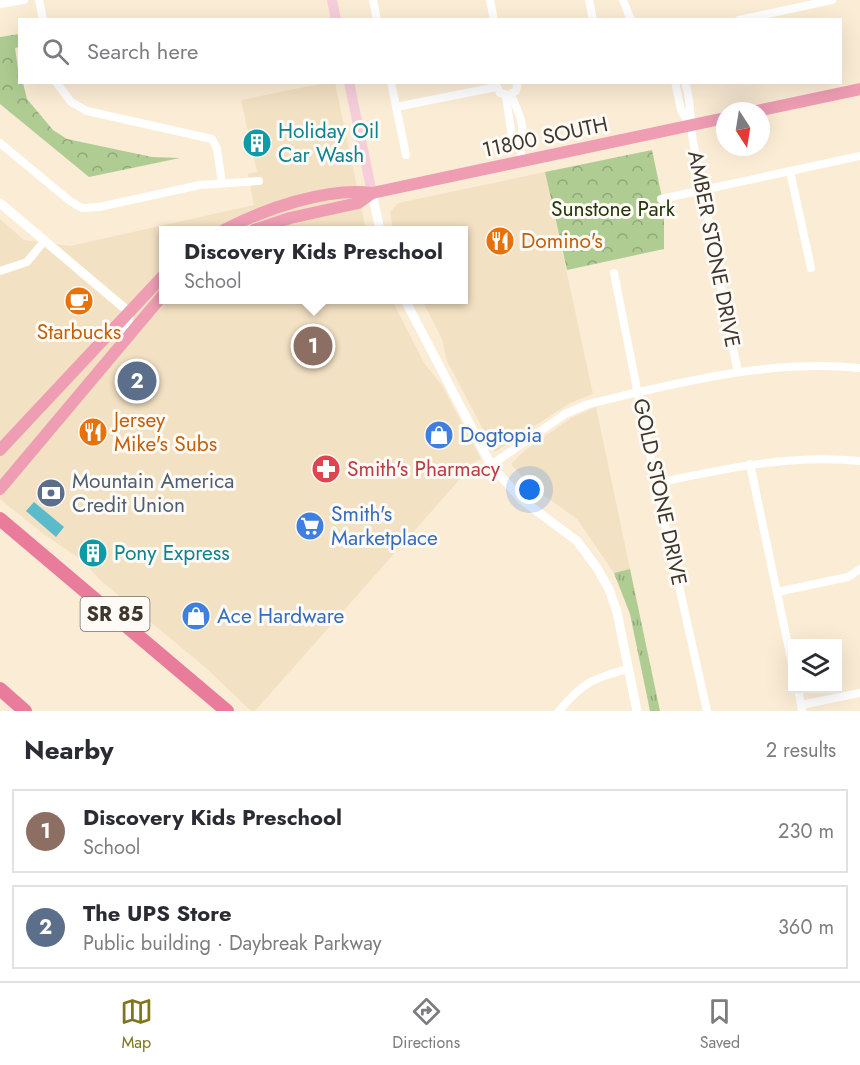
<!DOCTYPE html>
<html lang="en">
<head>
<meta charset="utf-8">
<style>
	:root { --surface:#fff; --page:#f2f2f3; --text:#2b2b33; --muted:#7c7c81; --line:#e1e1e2; --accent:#7f761a }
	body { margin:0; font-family:Jost,sans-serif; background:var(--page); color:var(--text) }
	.controls { position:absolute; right:18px; bottom:18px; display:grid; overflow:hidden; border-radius:0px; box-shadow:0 6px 24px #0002 }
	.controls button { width:54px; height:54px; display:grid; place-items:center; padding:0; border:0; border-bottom:2px solid var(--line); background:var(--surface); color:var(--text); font:30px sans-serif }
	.compass { position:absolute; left:716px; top:102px; width:54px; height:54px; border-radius:50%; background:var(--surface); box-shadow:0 6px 24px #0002; rotate:168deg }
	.you { position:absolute; left:530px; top:490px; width:21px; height:21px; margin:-15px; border:4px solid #fff; border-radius:50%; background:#1a73e8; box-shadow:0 0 0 9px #1a73e833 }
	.badge { display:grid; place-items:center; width:39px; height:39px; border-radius:50%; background:var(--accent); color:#fff; font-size:20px; font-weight:700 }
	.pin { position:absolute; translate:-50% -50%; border:3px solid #fff; box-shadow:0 2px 6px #0006 }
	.popup { position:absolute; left:159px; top:226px; width:309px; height:78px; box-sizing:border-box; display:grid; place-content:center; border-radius:0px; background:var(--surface); filter:drop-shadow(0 2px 4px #0005); font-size:20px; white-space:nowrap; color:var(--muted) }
	.popup b { font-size:22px; color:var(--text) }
	.popup::after { content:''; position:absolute; left:50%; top:100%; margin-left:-12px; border:12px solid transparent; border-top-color:var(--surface) }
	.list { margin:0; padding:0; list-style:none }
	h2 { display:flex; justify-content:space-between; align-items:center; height:78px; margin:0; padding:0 24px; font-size:26px }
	h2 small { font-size:20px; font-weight:400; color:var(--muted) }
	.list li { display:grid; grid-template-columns:39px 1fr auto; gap:18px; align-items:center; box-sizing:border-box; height:84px; margin:0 12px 12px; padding:0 12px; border:2px solid var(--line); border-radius:0px }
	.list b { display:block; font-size:22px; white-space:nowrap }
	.list p { margin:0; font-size:20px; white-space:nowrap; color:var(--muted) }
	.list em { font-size:20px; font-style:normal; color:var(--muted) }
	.icon { flex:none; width:33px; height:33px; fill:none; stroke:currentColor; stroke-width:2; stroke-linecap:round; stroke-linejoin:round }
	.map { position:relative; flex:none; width:860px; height:711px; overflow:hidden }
	.search { position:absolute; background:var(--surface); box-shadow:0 6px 24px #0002; left:18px; right:18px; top:18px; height:66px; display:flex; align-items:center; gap:15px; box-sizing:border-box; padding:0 21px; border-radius:0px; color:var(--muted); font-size:22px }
	.sheet { height:270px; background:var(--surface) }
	nav { display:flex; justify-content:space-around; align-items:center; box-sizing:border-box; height:84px; border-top:2px solid var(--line); background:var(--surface); font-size:16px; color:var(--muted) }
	nav a { display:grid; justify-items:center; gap:3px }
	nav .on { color:var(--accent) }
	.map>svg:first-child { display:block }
	.built { fill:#f3e1c3 }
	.grass { fill:url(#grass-tufts) }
	.forest { fill:url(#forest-crowns) }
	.water { fill:#5cbbcb }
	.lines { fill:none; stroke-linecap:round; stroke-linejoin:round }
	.minor { stroke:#fff; stroke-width:8 }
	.tertiary { stroke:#fff; stroke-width:9 }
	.secondary { stroke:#f6ced9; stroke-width:10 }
	.primary { stroke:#ee9db3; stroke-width:12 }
	.trunk { stroke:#e87c9a; stroke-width:14 }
	.labels { text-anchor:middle; stroke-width:6; stroke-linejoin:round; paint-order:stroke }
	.shield { fill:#fefbf6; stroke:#77726a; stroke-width:1.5 }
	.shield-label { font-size:20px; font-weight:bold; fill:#3d372e }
	.culture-label { font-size:21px; fill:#0d838f; stroke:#fefbf6; text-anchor:start }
	.street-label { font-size:21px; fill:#3d372e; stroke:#fefbf6 }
	.park-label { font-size:21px; fill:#213506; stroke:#fefbf6 }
	.food-label { font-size:21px; fill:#c56008; stroke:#fefbf6; text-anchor:start }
	.shop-label { font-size:21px; fill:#366cbe; stroke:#fefbf6; text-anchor:start }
	.health-label { font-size:21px; fill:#be3a42; stroke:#fefbf6; text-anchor:start }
	.service-label { font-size:21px; fill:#4e5e75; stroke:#fefbf6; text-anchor:start }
</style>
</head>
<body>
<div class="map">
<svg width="860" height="711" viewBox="0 0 860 711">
	<defs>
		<pattern id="grass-tufts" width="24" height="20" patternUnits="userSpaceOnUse" patternTransform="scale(1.5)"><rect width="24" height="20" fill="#afcd93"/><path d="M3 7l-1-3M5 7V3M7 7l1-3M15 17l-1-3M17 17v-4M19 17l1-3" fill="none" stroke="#90a778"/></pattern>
		<pattern id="forest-crowns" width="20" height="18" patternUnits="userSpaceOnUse" patternTransform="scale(1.5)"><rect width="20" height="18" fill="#afcd93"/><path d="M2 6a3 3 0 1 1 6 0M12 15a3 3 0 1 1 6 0" fill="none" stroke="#90a778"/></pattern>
	</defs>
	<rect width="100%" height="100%" fill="#fbecd5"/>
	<g class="built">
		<path d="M325,83H335L366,230H163V300H392L424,363L441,384L481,459L476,461L255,711H251L206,668L99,579L82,560L42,533L0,499V219L24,240L70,246L254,205L248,174L257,172L241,100Z"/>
		<path d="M545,172L593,394L570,403L495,452L447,361L442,339L422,300H463V230H393L390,212L398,203Z"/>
		<path d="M596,407L630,569L614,573L577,519L532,487L511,464L524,451L571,418Z"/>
	</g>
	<path class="grass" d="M630,569L660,711H650L630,614L614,573Z"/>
	<g class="forest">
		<path d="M19,34V47L15,48L20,82L23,83L27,99L53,130L67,139L152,157L180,158L89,177L0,104V37Z"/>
		<path d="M652,150L664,207V249L567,270L545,172Z"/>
	</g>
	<path class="water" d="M34,502L64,527L56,537L26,511Z"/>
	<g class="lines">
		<g class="minor">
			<path d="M39,0L43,20"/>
			<path d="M373,0L377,20"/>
			<path d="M490,0L494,20"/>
			<path d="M589,0L593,20"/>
			<path d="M623,0L631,20"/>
			<path d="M0,4L24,0"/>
			<path d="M739,20L832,0"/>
			<path d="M56,82L71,102L87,111L212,139L217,149L222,183"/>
			<path d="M391,82L406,155"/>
			<path d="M675,82L681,110L689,124"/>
			<path d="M685,82C692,102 689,121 693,141C709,218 721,295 738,372"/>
			<path d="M496,84L500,93L508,95L516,91L518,82"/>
			<path d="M511,95C518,111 527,127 519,144"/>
			<path d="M506,96L512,138L519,144L523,161"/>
			<path d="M396,107L496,87"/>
			<path d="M0,143L70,201L82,208L99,207L200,185L259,181"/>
			<path d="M790,171L811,268"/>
			<path d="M661,199L860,156"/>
			<path d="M0,271L27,262L45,240"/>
			<path d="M614,273L653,470L707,711"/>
			<path d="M750,464L792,664"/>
			<path d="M491,465L565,414L588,404C677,383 768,359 860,368"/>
			<path d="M656,483C724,469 790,454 860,461"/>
			<path d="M777,592L848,577L860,569"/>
			<path d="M798,688L802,711"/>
			<path d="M801,705L860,693"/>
			<path d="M559,711C582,683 593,678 628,669"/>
		</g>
		<g class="tertiary">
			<path d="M372,193L380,230"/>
			<path d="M0,203L129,312C129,324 124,331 122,343"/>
			<path d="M405,300L491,465L522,500L577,541L597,568L609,589L617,612L637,711"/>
		</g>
		<g class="secondary">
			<path d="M332,0L336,20"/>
			<path d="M349,82L372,193"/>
		</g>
		<g class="primary">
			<path d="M757,111L860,89"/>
			<path d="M224,230C264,209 327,187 372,193L725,118"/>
			<path d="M254,230L290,218L358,203L372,193"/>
			<path d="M0,450L163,276"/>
			<path d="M0,489L163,295"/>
		</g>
		<g class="trunk">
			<path d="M0,519L227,711"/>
			<path d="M0,689L25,711"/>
		</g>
	</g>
	<defs>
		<g id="building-disc" transform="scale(1.5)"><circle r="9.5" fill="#0f9aa8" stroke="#fefbf6"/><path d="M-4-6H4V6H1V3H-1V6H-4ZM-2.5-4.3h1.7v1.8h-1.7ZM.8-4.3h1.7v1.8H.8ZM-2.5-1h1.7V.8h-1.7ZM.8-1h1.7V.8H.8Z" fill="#fff"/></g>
		<g id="restaurant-disc" transform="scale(1.5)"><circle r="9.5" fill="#e8710a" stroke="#fefbf6"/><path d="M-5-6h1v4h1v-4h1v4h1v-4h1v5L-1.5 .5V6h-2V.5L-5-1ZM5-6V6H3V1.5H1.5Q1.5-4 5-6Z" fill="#fff"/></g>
		<g id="cafe-disc" transform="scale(1.5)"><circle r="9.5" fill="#e8710a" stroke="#fefbf6"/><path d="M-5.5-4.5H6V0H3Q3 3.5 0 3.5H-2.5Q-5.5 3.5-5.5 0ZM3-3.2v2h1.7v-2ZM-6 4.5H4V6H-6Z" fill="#fff"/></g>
		<g id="shop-disc" transform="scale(1.5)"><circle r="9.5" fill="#3f7fe0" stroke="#fefbf6"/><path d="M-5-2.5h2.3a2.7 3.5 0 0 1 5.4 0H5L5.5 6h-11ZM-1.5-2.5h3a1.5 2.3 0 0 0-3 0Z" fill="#fff"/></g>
		<g id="pharmacy-disc" transform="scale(1.5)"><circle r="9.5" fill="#e0444e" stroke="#fefbf6"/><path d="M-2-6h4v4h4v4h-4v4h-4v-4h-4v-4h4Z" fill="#fff"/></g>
		<g id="bank-disc" transform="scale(1.5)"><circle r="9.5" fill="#5c6f8a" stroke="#fefbf6"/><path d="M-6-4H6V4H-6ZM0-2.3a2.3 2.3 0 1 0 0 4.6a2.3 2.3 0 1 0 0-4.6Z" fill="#fff"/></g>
		<g id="supermarket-disc" transform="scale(1.5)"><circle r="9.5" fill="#3f7fe0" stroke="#fefbf6"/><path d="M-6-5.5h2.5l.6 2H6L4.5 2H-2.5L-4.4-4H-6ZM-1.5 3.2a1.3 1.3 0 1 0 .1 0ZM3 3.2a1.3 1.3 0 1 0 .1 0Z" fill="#fff"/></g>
	</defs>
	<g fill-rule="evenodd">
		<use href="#building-disc" x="257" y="143"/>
		<use href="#restaurant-disc" x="500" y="241"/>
		<use href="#cafe-disc" x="79" y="301"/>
		<use href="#restaurant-disc" x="93" y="432"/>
		<use href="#shop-disc" x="439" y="435"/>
		<use href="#pharmacy-disc" x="326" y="469"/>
		<use href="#bank-disc" x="51" y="493"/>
		<use href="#supermarket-disc" x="310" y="526"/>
		<use href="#building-disc" x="93" y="553"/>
		<use href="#shop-disc" x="196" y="616"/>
	</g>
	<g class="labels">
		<rect class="shield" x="80.5" y="597" width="69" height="34" rx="4.5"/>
		<g class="shield-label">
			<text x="115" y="621">SR 85</text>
		</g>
		<g class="culture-label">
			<text x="278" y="138">Holiday Oil<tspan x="278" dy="24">Car Wash</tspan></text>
			<text x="114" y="560">Pony Express</text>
		</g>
		<g class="street-label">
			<text transform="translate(545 137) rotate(-12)" y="7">11800 SOUTH</text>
			<text transform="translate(714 249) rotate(79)" y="7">AMBER STONE DRIVE</text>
			<text transform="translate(660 492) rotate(78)" y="7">GOLD STONE DRIVE</text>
		</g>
		<g class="park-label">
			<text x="613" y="216">Sunstone Park</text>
		</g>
		<g class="food-label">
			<text x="521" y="248">Domino's</text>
			<text x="79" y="339" text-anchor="middle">Starbucks</text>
			<text x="114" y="427">Jersey<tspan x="114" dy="24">Mike's Subs</tspan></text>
		</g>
		<g class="shop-label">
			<text x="460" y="442">Dogtopia</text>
			<text x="331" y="521">Smith's<tspan x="331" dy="24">Marketplace</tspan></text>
			<text x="217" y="623">Ace Hardware</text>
		</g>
		<g class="health-label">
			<text x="347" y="476">Smith's Pharmacy</text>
		</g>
		<g class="service-label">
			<text x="72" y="488">Mountain America<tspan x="72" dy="24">Credit Union</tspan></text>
		</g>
	</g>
</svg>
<div class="controls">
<button><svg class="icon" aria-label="layers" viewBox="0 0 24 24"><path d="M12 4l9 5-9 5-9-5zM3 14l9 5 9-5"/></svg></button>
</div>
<svg class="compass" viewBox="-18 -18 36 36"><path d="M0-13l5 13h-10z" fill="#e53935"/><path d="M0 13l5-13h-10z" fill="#7c7c81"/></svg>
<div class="you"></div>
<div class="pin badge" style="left:313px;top:346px;background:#8d6e63">1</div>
<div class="popup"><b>Discovery Kids Preschool</b>School</div>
<div class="pin badge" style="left:137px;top:381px;background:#5c6f8a">2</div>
<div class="search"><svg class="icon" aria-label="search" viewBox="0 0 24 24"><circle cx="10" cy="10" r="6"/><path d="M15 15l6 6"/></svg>Search here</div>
</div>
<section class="sheet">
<h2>Nearby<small>2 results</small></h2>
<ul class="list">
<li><span class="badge" style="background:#8d6e63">1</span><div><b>Discovery Kids Preschool</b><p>School</p></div><em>230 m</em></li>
<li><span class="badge" style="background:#5c6f8a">2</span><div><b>The UPS Store</b><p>Public building · Daybreak Parkway</p></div><em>360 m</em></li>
</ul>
</section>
<nav>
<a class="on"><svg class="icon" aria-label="map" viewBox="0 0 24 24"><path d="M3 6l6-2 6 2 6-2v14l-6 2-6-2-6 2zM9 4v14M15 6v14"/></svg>Map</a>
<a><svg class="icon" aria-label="directions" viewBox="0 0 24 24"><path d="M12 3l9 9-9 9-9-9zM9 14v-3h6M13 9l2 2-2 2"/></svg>Directions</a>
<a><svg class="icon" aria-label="saved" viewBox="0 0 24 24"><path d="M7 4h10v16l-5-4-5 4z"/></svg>Saved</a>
</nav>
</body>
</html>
